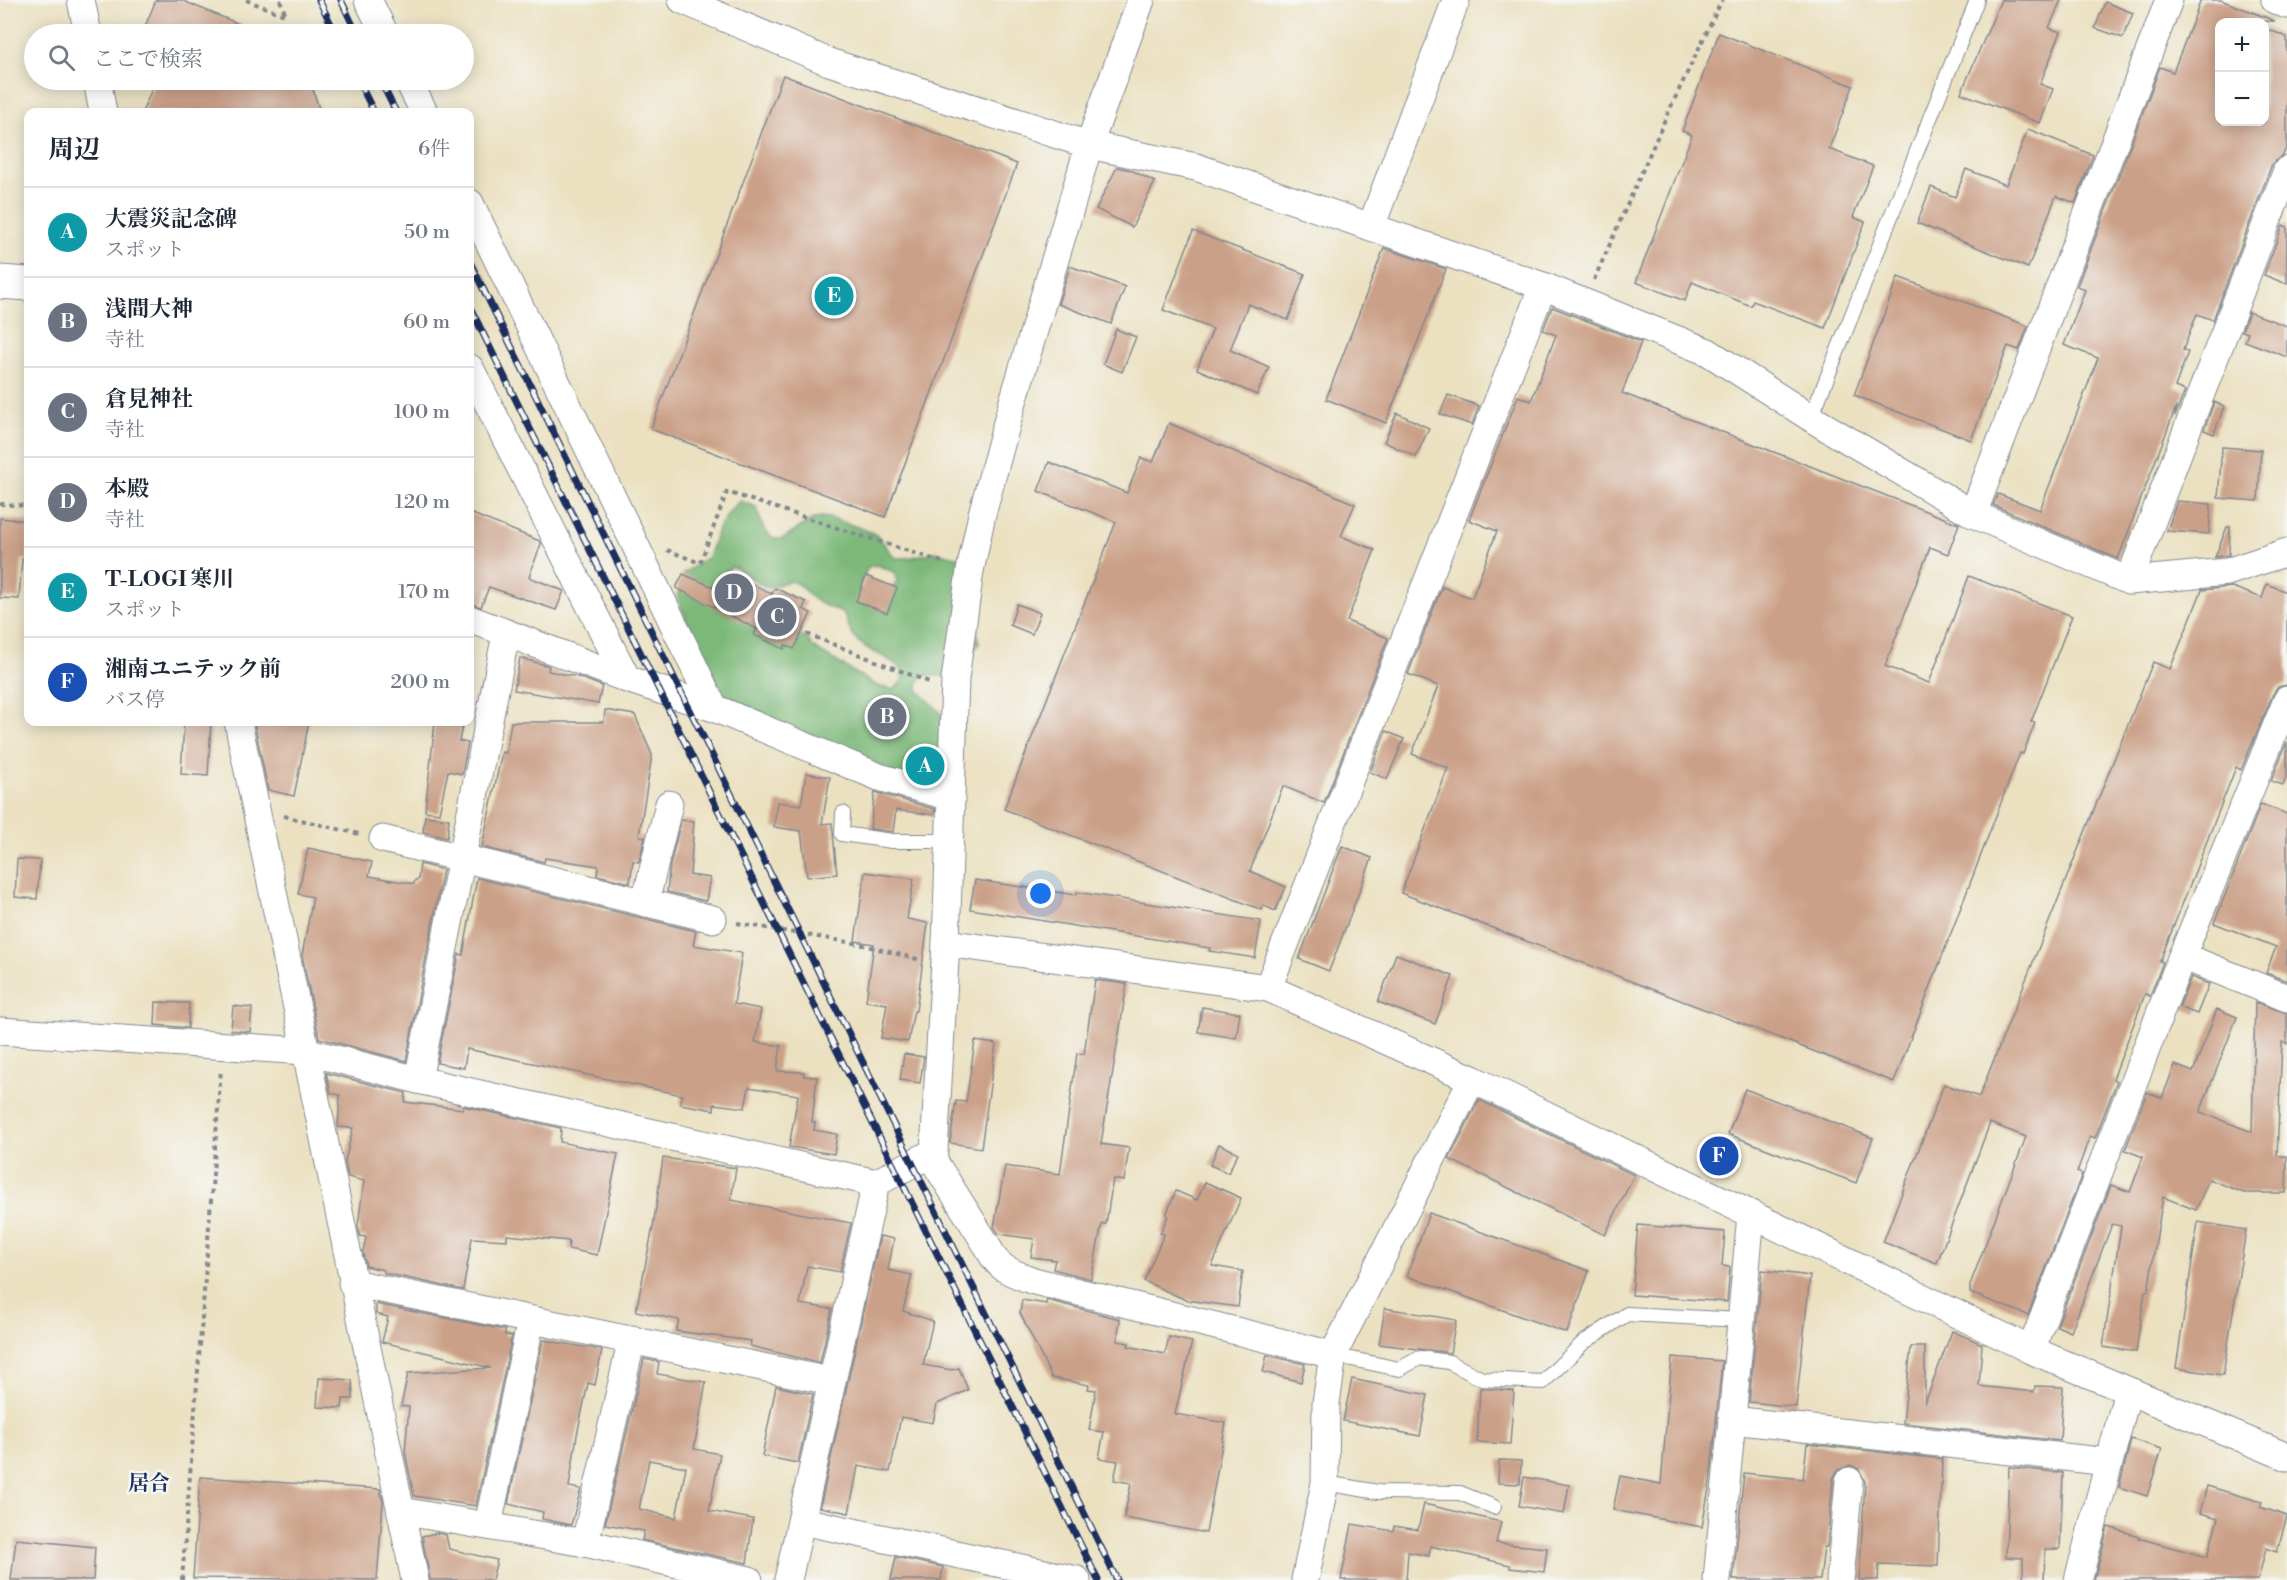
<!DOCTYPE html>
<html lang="ja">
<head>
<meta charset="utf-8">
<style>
	:root { --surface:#fff; --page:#f2f2f3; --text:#1f2937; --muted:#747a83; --line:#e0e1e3; --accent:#1a73e8 }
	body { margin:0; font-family:"Libre Bodoni","Noto Serif JP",serif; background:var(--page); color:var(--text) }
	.controls { position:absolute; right:18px; top:18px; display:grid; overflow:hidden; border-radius:12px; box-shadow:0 3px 15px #0003 }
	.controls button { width:54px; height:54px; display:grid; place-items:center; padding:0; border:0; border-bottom:2px solid var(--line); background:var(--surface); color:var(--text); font:30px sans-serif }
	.you { position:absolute; left:1041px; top:894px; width:21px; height:21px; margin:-15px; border:4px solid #fff; border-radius:50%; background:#1a73e8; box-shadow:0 0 0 9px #1a73e833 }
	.badge { display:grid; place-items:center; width:39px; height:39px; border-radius:50%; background:var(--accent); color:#fff; font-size:20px; font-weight:700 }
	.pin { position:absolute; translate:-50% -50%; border:3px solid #fff; box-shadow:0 2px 6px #0006 }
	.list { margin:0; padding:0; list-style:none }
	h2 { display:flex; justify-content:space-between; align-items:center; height:78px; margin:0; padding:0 24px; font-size:26px }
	h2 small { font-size:20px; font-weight:400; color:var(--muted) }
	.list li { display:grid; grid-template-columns:39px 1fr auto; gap:18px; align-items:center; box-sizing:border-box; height:90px; padding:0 24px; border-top:2px solid var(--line) }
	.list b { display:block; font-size:22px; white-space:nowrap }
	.list p { margin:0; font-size:20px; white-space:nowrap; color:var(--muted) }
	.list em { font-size:20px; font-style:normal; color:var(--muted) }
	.icon { flex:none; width:33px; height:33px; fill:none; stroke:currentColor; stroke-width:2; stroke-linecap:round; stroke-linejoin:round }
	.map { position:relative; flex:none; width:2287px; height:1580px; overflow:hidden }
	.search { position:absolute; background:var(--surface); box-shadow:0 3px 15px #0003; left:24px; top:24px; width:450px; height:66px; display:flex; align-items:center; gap:15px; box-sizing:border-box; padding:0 21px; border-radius:33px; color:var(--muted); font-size:22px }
	.panel { position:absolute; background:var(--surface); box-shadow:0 3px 15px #0003; left:24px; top:108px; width:450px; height:618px; border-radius:12px }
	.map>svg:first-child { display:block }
	.forest { fill:#7bb878; stroke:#4b746b; stroke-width:1.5; fill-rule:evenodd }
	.building { fill:#cba088; fill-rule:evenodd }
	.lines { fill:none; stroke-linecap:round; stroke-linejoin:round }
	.service-casing { stroke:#838890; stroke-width:16 }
	.minor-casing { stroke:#838890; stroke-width:29 }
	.tertiary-casing { stroke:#838890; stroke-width:35 }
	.path { stroke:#838890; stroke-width:4; stroke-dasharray:4.5 4.5; stroke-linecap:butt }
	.service { stroke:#fff; stroke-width:14 }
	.minor { stroke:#fff; stroke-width:27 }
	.tertiary { stroke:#fff; stroke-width:33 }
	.rail-casing { stroke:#1b2f5e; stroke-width:7 }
	.rail { stroke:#f6f6f2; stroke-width:4.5; stroke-dasharray:14; stroke-linecap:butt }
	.labels { text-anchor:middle; stroke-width:5; stroke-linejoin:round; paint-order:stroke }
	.neighbourhood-label { font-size:21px; font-weight:bold; fill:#1b2f5e; stroke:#f6f6f2 }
</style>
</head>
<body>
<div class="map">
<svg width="2287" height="1580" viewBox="0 0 2287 1580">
	<rect width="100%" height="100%" fill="#f6f6f2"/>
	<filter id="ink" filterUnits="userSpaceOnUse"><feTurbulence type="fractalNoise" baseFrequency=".0167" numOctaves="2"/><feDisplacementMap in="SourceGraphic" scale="12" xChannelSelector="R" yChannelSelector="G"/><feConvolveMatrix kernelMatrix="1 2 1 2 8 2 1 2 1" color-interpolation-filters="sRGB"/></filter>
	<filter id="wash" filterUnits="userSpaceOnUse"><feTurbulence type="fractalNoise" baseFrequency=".008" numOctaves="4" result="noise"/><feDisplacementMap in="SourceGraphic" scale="24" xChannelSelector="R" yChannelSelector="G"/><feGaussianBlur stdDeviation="1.35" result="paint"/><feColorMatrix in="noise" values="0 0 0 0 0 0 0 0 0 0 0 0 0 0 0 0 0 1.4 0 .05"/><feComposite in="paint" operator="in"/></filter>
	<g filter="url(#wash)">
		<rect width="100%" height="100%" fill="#ebe1c1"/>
		<path class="forest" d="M740,501L756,507C774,570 794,521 820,517C828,516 872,531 877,536C884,542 889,551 895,558H908L935,552L965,559L971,619L977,631L979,644L952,677L923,675L918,682V690L943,715L942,780L932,787L749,726L713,687L677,596L684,573L708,557L719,527L733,507ZM877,565L894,572L897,581L892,590L860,592L859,586L868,567ZM731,566C746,570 752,582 769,588C805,573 794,587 818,602C826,607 836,609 844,614C847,621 849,631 854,637C866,652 888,655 902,670V681L894,690L877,686L812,647L808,639L787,629L721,588Z"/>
		<g id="blocks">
			<g class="building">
				<path d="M156,0H181L263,34H142Z"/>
				<path d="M2001,0H2061L2049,28L2061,32L2040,84L2053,89L2040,123L1961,93Z"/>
				<path d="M2201,0H2221L2275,21L2220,22V122H2265V28L2287,37V146L2283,155L2272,164L2213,320L2197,314L2183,350L2188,352L2175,387L2185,391L2175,416L2176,407L2118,559L1993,505L1998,494L2040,510L2098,358L2064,345L2085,290L2077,286L2160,67L2173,72Z"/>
				<path d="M2105,2L2133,13L2123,38L2095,28Z"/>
				<path d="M1719,33L1853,86L1829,149L1873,166L1853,217L1865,222L1825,328L1753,301L1751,306L1692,282L1685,301L1636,282L1692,135L1682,131Z"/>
				<path d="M783,75L1017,164L885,517L651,429Z"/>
				<path d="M156,80H310L320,112H142Z"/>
				<path d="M2028,129L2093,155L2075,203L2056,196L2028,268L1917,223L1931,187L1955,197L1966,169L2006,185Z"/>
				<path d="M1117,167L1131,170L1155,182L1132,227L1096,209Z"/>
				<path d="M2283,225L2287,227V284L2264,275Z"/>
				<path d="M1193,231L1305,274L1288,320L1248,304L1230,350L1269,367L1257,395L1197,369L1213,329L1163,310Z"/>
				<path d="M1384,248L1446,269L1386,423L1326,399Z"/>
				<path d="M1070,266L1125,287L1111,324L1058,304Z"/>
				<path d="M1898,277L2028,326L2019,350L2008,346L1971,440L1854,395Z"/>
				<path d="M1552,307L1641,342L1622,393L1959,524L1948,554L1930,547L1885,666L1929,683L1969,576L2072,616L2031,722L2035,723L2023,754L2020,753L1894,1082L1401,893L1448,768L1412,754L1438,686L1408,674L1442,587L1472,598L1497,531L1469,520L1518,396L1531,401L1556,335L1543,330Z"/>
				<path d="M2249,312L2287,326V357L2245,341L2248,333L2242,331Z"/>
				<path d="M1116,329L1136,337L1122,372L1103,364Z"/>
				<path d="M1448,395L1479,406L1472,425L1440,414Z"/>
				<path d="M2214,402L2224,406L2214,434L2204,430Z"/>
				<path d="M1397,413L1429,428L1416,457L1384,442Z"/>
				<path d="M1169,423L1355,504L1341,536L1375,550L1347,621L1388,638L1324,803L1283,786L1250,871L1286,887L1275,911L1263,905L1262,910L1004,809L1116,522L1038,491L1049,462L1127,493L1141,458L1153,462Z"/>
				<path d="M2222,447L2261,450L2258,501L2218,498Z"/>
				<path d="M2177,501L2211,504L2209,534L2167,531Z"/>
				<path d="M470,513L540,541L541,544L529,577L564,591L556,610L489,587L481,607L470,604Z"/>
				<path d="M0,518L28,521V560L22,559L19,599L0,598Z"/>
				<path d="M2227,527H2230L2229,555L2215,557Z"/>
				<path d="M727,571L772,594L775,588L806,602L803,609L811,613L794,649L785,645L784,649L754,635L757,629L676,588L683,574L718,589Z"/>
				<path d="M866,576L897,588L887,613L856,601Z"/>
				<path d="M2267,584L2287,592V685L2278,687L2273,694L2241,770L2236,767L2160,961L2163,962L2150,996L2145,994L2113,1079L2117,1081L2095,1138L2090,1136L2077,1172L2082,1174L2028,1315L1970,1293V1285L2026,1137L1990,1123L1937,1263L1883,1242L1944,1084L1979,1097L2153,662L2170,669L2202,590L2232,587L2262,598Z"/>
				<path d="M1017,604L1040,613L1032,634L1010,625Z"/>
				<path d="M520,658L549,666L548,671L578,677L602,686L598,704L514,690Z"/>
				<path d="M605,710L635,715L652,755L639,836L645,837L639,862L633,861L630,883L597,875L598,866L545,858L544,862L482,847L502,752L506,753L511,722H604Z"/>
				<path d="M184,722H211L208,776L181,774Z"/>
				<path d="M254,722H309L294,796L268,790Z"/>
				<path d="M435,722H463L459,741L468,743L462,774L448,771L439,813L425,811Z"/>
				<path d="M1386,731L1404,739L1387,779L1370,772Z"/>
				<path d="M2287,742V774L2283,785L2271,781Z"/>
				<path d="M806,773L830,777L822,824L832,823L837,874L807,877L801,831L774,827L777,802L801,805Z"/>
				<path d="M875,792L935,809L934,815L896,810L893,832L870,829Z"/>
				<path d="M2261,804L2287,814V981L2266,973L2276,947L2214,923Z"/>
				<path d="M425,816L449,819L447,838L423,832Z"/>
				<path d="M681,820L694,821L690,875L710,878L706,901L667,892L670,865Z"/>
				<path d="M1342,846L1372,858L1329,971L1299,959Z"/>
				<path d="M308,848L372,862L369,876L414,884L415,880H418L420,864L443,870L406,1061L319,1038L302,955L313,897L298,894Z"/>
				<path d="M17,859L40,860L37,899L15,897Z"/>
				<path d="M865,872L914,879L907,919L928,923L916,1011H914L908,1042L881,1038L887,1004L866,1001L874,944L855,941Z"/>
				<path d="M477,878L696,931L693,945L742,953L734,1004L761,1009L755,1042L781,1046L777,1071L804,1072V1076L817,1077L812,1122H815L814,1130L837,1134L834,1154L789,1147L798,1095L749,1087L745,1108L714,1104V1110L680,1104L682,1095L467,1049L464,1068L437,1063L459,954L463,955Z"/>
				<path d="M975,880L1076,895L1077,892L1261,921L1255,958L1209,951L1210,948L970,909Z"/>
				<path d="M1396,954L1453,976L1435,1024L1378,1002Z"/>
				<path d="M2191,977L2209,984L2197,1014L2179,1007Z"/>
				<path d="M1095,980L1127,984L1101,1144L1129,1148L1124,1181L1113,1179L1106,1224H1102L1091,1279L1053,1269L1055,1260L1031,1257L1034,1239L999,1234L994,1227L1005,1166L1060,1174L1077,1053L1084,1054Z"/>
				<path d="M156,1002L189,1003L188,1028L155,1025Z"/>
				<path d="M2255,1002L2287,1013V1044L2282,1042L2277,1156H2287L2286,1193H2244L2209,1179L2196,1210L2163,1197L2148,1291H2145L2136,1352L2103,1347L2121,1226L2112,1224L2071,1332L2057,1326L2111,1185L2130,1192L2143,1157L2125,1150L2147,1092L2162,1098L2175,1065L2193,1072L2217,1009L2237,1017L2200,1112L2252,1132Z"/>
				<path d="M233,1006L252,1008L250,1032L231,1030Z"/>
				<path d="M1202,1007L1240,1013L1236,1038L1198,1032Z"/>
				<path d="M975,1041L996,1044L981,1148L950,1143L956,1101L966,1102Z"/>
				<path d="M904,1054L924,1057L920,1083L900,1080Z"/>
				<path d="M326,1073L406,1093L405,1102L463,1109V1106L561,1128L560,1142L618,1154L597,1255L568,1249L569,1241L507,1235V1240L472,1238L463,1290L384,1273V1270L366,1266L363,1252L366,1237L360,1236L358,1225L364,1181L348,1177L345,1161L353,1128L338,1127L340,1095L331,1093Z"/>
				<path d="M1745,1089L1873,1138L1856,1183L1728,1134Z"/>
				<path d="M1479,1100L1634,1175L1605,1235L1449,1159Z"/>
				<path d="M1219,1144L1238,1153L1228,1173L1210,1165Z"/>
				<path d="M663,1158L736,1168L731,1200L851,1223L840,1272L807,1266L800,1304L832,1309L820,1363L750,1346L751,1341L676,1331L679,1320L636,1311L653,1227Z"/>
				<path d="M1205,1182L1241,1198L1212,1266L1243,1271L1238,1307L1186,1300L1144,1281L1164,1234L1160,1233L1168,1216L1166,1215L1176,1191L1197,1200Z"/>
				<path d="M1429,1213L1589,1271L1567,1333L1407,1276Z"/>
				<path d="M2198,1222L2246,1230L2223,1375L2176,1368Z"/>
				<path d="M1638,1225L1725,1232L1722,1266L1730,1267L1727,1302L1632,1295Z"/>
				<path d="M880,1236L894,1239L888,1270L912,1275L903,1311L933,1321L923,1365L952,1370L959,1368L968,1390L937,1404L933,1423L901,1417L890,1472L858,1466L849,1513L820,1507Z"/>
				<path d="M1762,1270L1810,1276L1796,1407L1749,1402Z"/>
				<path d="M1022,1300L1046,1304L1047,1300L1120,1319L1117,1341L1129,1343L1128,1346L1165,1354L1169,1337L1192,1342L1175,1414L1226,1423L1206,1533L1124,1518L1131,1483L1114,1480L1118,1461L1099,1458L1104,1432L1089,1430L1096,1390L1088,1389L1089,1385L1052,1378L1020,1313Z"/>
				<path d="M376,1304L505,1330V1335L512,1336L476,1506L414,1496L405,1452L409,1407L401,1406L408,1373L491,1368L382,1342L388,1317L376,1314Z"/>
				<path d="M1385,1308L1456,1320L1450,1353L1379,1344Z"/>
				<path d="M1952,1331L1982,1344L1979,1386L2034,1392L2035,1386L2063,1387L2060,1441L1903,1423L1911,1347H1925V1403Z"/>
				<path d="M543,1340L602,1350L595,1385L588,1383L577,1435L569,1487L581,1489L571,1525L542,1519L543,1512L508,1504Z"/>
				<path d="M1267,1355L1305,1364L1301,1382L1263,1372Z"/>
				<path d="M1672,1357L1722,1361L1710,1483L1702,1527L1613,1510L1620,1476L1661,1484Z"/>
				<path d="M644,1359L659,1362L657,1374L706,1382L694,1449L720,1454L709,1511L753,1519L747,1563L642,1540L644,1531L605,1524ZM649,1460L686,1467L676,1518L639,1509Z"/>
				<path d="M319,1378L352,1380L353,1399H343L342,1408L317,1407Z"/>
				<path d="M1352,1379L1428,1395L1420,1436L1343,1421Z"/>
				<path d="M776,1386L813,1394L798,1463L762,1456Z"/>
				<path d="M1480,1388L1514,1391L1510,1444L1477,1442Z"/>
				<path d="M2131,1439L2162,1449L2147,1496L2119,1487Z"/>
				<path d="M1807,1444L1942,1459L1938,1566L1879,1564L1878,1580H1859L1865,1482L1859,1469L1850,1465L1837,1471L1833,1479L1827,1547H1824L1820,1580H1733L1744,1473L1803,1479Z"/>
				<path d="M1499,1460L1521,1461L1520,1484L1498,1483Z"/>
				<path d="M2009,1467L2063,1473L2060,1549H2045L2044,1580H2023V1558L2006,1557Z"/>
				<path d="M200,1477L380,1489L383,1502L377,1580L193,1578Z"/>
				<path d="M1524,1477L1569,1485L1564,1514L1519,1506Z"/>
				<path d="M2207,1486L2262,1502L2260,1507L2287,1516L2277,1552L2266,1548L2258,1580H2094L2108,1527L2139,1536L2138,1538L2207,1557L2218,1518L2200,1513Z"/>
				<path d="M1424,1504L1501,1522L1496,1543L1547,1548L1544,1572L1510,1568V1565L1430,1546L1429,1556L1408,1552L1406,1580H1341L1352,1524L1393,1531L1394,1526L1418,1530Z"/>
				<path d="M437,1533L446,1535L449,1549L497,1560L492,1580H430L422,1536Z"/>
				<path d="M16,1539L95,1547L93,1580H11Z"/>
				<path d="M896,1557L943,1567L941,1580H891Z"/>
			</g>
		</g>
	</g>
	<g filter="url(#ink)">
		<use href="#blocks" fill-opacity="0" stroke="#838890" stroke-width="1.5"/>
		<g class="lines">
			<g class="service-casing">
				<g id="service">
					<path d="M1811,418L1977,0"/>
					<path d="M843,813L842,834L892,841H950"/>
					<path d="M1333,1355L1399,1369L1420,1358L1449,1362L1482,1379L1543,1382L1583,1343L1627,1314L1741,1320"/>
					<path d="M1325,1483L1378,1492L1460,1493L1494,1507"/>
				</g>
			</g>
			<g class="minor-casing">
				<g id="minor">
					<path d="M81,0L88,34"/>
					<path d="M368,0L385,34"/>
					<path d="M682,0L829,62L1089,145L1196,167L1543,286L1268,988"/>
					<path d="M2275,0L2287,5"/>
					<path d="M97,80L103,112"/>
					<path d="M408,80L424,112"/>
					<path d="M470,203L714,708"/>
					<path d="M1371,227L1456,0"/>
					<path d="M1543,286L1708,352L1819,423L1973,514L2129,581L2227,572L2287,552"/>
					<path d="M470,368L627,679"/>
					<path d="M1973,514L2169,0"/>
					<path d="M2129,581L2287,170"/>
					<path d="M470,619L627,679L714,708L879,777L951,797"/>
					<path d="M238,722L415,1580"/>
					<path d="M383,839L713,919"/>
					<path d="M645,903L669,804"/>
					<path d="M946,943L1268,988L1472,1079L2031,1350L2287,1457"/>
					<path d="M2182,956L2287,998"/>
					<path d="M0,1031L305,1051L418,1080L876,1183L934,1152L946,943L955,679L970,571L982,514L1009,415L1089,145L1141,0"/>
					<path d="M418,1080L506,634"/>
					<path d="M930,1155L988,1247C997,1269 1012,1273 1034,1281L1333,1355"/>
					<path d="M352,1283L830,1381"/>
					<path d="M2031,1350L2182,956L2287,700"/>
					<path d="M1732,1420L2109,1462"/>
					<path d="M401,1511L585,1543L749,1580"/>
					<path d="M802,1521L1077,1580"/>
					<path d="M488,1525L531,1320"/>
					<path d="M585,1543L632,1339"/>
					<path d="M788,1580L876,1183"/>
					<path d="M1305,1580L1325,1483L1326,1403L1333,1355L1472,1079"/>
					<path d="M1717,1580L1751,1215"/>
					<path d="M1840,1580L1849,1481"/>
					<path d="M2078,1580L2128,1391"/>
				</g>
			</g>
			<g class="tertiary-casing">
				<path id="tertiary" d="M0,282L28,284"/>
			</g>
			<g class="path">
				<path d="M246,0L287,16"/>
				<path d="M280,0L286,16"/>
				<path d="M1594,280L1667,115L1722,0"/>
				<path d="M0,504L28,506"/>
				<path d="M667,550L700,563L727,492L945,563"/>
				<path d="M807,634L929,682"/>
				<path d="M284,816L359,834"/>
				<path d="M737,923L859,944L921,960"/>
				<path d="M182,1580L221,1069"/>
			</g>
			<use href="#service" class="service"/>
			<use href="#minor" class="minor"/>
			<use href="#tertiary" class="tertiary"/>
			<g class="rail-casing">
				<g id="rail">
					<path d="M319,0L336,34"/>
					<path d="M341,0L357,34"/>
					<path d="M358,80L374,112"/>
					<path d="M380,80L396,112"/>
					<path d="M470,262L1117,1580"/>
					<path d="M470,307L1098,1580"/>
				</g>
			</g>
			<use href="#rail" class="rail"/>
		</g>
	</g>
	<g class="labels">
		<g class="neighbourhood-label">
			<text x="149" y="1490">居合</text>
		</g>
	</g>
</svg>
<div class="controls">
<button>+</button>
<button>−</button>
</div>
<div class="you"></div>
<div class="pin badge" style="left:925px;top:766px;background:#0f9aa8">A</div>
<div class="pin badge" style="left:887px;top:717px;background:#6b7280">B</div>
<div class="pin badge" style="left:777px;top:617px;background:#6b7280">C</div>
<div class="pin badge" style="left:734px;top:593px;background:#6b7280">D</div>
<div class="pin badge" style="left:834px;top:296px;background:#0f9aa8">E</div>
<div class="pin badge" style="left:1719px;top:1156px;background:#1a4fb4">F</div>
<div class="search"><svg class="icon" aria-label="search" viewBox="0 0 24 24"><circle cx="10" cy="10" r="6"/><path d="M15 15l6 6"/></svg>ここで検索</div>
<section class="panel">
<h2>周辺<small>6件</small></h2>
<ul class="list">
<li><span class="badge" style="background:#0f9aa8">A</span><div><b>大震災記念碑</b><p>スポット</p></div><em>50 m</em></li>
<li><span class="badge" style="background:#6b7280">B</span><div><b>浅間大神</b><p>寺社</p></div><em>60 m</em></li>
<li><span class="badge" style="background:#6b7280">C</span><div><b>倉見神社</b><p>寺社</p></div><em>100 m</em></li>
<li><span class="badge" style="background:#6b7280">D</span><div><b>本殿</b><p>寺社</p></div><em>120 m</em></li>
<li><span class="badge" style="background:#0f9aa8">E</span><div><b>T-LOGI 寒川</b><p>スポット</p></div><em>170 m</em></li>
<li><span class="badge" style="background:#1a4fb4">F</span><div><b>湘南ユニテック前</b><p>バス停</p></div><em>200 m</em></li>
</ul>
</section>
</div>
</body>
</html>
